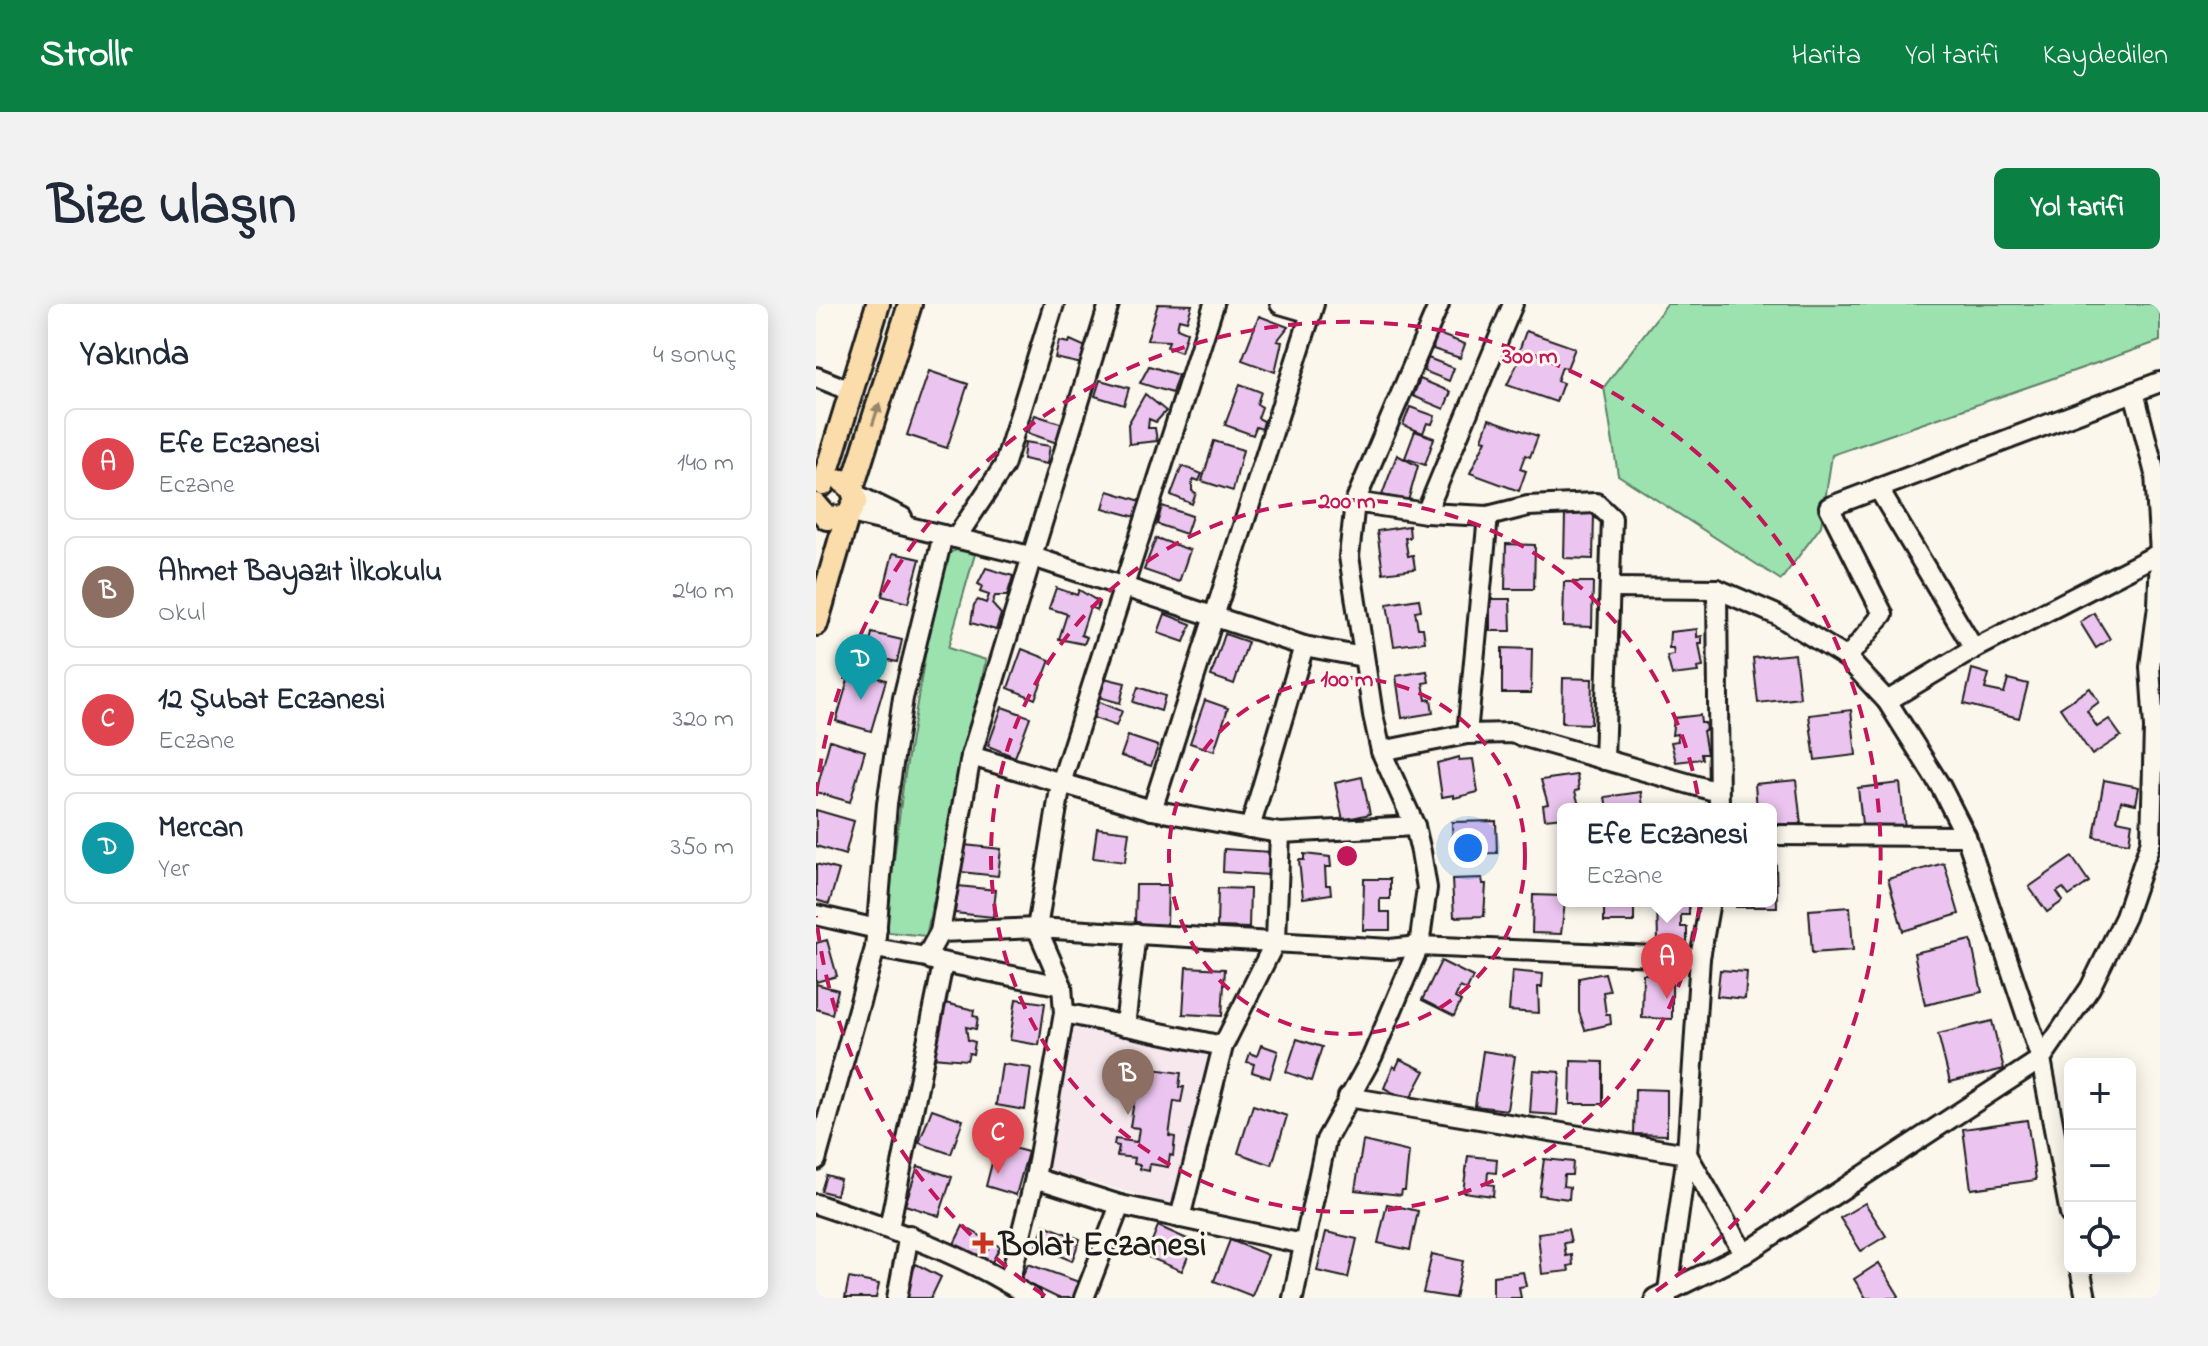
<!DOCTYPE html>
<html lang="tr">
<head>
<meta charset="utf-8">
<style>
	:root { --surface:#fff; --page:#f2f2f3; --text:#1f2937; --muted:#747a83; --line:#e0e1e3; --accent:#0b8043 }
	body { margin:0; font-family:"Indie Flower",sans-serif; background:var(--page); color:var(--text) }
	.controls { position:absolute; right:24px; bottom:24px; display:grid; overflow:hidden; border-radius:12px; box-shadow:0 4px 20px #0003 }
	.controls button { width:72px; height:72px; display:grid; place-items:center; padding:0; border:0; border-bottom:2px solid var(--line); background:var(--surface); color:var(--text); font:40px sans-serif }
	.you { position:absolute; left:652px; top:544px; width:28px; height:28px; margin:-20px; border:6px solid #fff; border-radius:50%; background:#1a73e8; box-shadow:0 0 0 12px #1a73e833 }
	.badge { display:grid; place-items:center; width:52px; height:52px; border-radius:50%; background:var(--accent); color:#fff; font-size:26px; font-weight:700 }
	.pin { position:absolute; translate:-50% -66px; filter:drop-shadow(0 2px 4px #0008) }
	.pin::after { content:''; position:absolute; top:42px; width:28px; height:24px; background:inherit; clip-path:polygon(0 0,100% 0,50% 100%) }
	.popup { position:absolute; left:741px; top:499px; width:220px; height:104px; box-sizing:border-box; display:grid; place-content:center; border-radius:12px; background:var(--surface); filter:drop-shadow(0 2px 6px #0005); font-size:26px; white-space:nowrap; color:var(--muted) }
	.popup b { font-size:30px; color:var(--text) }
	.popup::after { content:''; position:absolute; left:50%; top:100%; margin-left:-16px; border:16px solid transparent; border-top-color:var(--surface) }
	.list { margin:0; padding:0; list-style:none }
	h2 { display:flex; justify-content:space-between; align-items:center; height:104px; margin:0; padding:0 32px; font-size:34px }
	h2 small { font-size:26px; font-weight:400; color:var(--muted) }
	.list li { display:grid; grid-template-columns:52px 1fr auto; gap:24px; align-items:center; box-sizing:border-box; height:112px; margin:0 16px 16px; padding:0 16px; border:2px solid var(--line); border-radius:12px }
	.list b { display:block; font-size:30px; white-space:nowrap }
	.list p { margin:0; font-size:26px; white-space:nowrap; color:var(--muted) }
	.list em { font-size:26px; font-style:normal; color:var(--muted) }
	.icon { flex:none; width:44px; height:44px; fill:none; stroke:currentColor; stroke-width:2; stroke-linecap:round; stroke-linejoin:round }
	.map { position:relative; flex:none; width:1344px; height:994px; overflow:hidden; border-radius:12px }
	header { display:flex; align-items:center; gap:48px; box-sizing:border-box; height:112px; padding:0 40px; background:var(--accent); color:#fff }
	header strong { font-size:38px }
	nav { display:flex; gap:44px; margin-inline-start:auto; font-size:28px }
	.intro { display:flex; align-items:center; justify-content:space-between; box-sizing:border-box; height:192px; padding:0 48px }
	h1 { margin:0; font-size:56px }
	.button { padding:20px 36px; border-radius:12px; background:var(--accent); color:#fff; font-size:28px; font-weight:700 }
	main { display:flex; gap:48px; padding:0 48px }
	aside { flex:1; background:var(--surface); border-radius:12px; box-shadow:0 4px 20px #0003 }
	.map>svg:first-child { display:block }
	.built { fill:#f6e8ed }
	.green { fill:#9ce2af; stroke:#5c7f66; stroke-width:2 }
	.building { fill:#ebc5ef; stroke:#1c1c1c; stroke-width:2 }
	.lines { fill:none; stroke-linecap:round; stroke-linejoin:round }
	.minor-casing { stroke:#1c1c1c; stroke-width:24 }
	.major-casing { stroke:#1c1c1c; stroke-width:28 }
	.minor { stroke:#fbf7ec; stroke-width:18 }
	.major { stroke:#fbddab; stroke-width:22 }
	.oneway { fill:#97866b }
	.ring { fill:none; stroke:#c2185b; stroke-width:4; stroke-dasharray:14 10 }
	.poi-dot { fill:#c8321e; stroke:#fbf7ec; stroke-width:3 }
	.labels { text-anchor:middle; stroke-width:6; stroke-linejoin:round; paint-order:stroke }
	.poi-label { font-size:34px; font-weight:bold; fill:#1c1c1c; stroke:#fbf7ec; text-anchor:start }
	.centre { fill:#c2185b; stroke:#fbf7ec; stroke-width:4 }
	.ring-label { font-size:24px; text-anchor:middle; font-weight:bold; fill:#c2185b; stroke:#fbf7ec; stroke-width:6; stroke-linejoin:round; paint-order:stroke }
</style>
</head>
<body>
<header>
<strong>Strollr</strong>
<nav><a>Harita</a><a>Yol tarifi</a><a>Kaydedilen</a></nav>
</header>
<div class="intro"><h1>Bize ulaşın</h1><a class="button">Yol tarifi</a></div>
<main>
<aside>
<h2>Yakında<small>4 sonuç</small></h2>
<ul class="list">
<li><span class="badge" style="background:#e0444e">A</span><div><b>Efe Eczanesi</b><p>Eczane</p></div><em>140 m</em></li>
<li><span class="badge" style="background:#8d6e63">B</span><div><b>Ahmet Bayazıt İlkokulu</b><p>Okul</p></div><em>240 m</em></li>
<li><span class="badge" style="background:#e0444e">C</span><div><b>12 Şubat Eczanesi</b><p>Eczane</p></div><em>320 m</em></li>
<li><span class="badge" style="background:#0f9aa8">D</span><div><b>Mercan</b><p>Yer</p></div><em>350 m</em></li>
</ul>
</aside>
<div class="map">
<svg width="1344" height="994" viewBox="0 0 1344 994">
	<rect width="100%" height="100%" fill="#fbf7ec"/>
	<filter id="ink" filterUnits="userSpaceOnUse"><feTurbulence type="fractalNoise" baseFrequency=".0125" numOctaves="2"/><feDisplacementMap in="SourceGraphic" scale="16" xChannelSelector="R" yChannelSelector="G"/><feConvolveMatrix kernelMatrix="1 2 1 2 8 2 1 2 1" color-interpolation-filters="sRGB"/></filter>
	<g filter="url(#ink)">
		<path class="built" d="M262,719L396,746V757L359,901L233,866L254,722Z"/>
		<g class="green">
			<path d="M851,0H1344V37L1016,151L1005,222L965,276L802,171L788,83Z"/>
			<path d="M141,246L159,250L132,344L170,356L110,632L72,628L70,621L87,482L124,263L135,248Z"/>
		</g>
		<g class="building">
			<path d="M342,0L376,1L371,17L363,15L361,24L371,28L365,48L351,43L353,37L331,36Z"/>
			<path d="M443,12L472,23L461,37L466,38L459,68L426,56Z"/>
			<path d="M710,27L759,44L751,64L746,63L741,77L747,79L740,98L691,81L707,48L703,47Z"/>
			<path d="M620,29L649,40L644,54L617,45Z"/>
			<path d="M254,36L270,43L266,60L239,54L243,37L253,39Z"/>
			<path d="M612,54L638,64L633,77L608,67Z"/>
			<path d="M333,62L362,71L356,89L324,79Z"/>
			<path d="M113,67L152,80L131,144L91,131Z"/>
			<path d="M604,75L635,88L628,105L597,92Z"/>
			<path d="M284,76L313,84L308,101L279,92Z"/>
			<path d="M424,80L445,88L441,100L446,103L442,114L448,117L446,125L440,123L437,131L409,121Z"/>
			<path d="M329,90L350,107L340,118L333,115L332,124H339L341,137L313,140L312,120Z"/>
			<path d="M594,103L619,112L616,120L611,119L607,129L587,121Z"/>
			<path d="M219,111L247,120L241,139L212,129Z"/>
			<path d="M673,115L722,132L714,153L709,151L704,165L710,167L703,187L654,169L670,136L666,135Z"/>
			<path d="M599,127L618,134L609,161L589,154Z"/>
			<path d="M398,137L427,146L417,187L386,177Z"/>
			<path d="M209,138L234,142L231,160L207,155Z"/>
			<path d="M581,151L602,162L592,197L566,191Z"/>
			<path d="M366,162L386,170L383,177L378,175L376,179V187L380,189L376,200L355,191Z"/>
			<path d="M292,187L325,197L320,213L287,204Z"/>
			<path d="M346,202L376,212L370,230L341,220Z"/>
			<path d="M749,210H778L777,255L748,254Z"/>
			<path d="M593,222L594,234H589L592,252L597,251L599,265L567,269L561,227Z"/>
			<path d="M340,234L374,246L363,278L328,266Z"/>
			<path d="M690,240L719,241L718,285H689Z"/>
			<path d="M77,249L104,255L92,299L66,292Z"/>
			<path d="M170,264L197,272L191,292H179L176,300L185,310L180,326L155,319L158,301L162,296L170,299L173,291L164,288L166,282L162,280Z"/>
			<path d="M748,278H777L776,323L747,322Z"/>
			<path d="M240,284L261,291L263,286L283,298L281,306L274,303L265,331L271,333L268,340L243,335L251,310L233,304Z"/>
			<path d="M603,295L605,306L599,307L602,324H607L609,338L578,342L571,300Z"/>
			<path d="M674,295H694L695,327H674Z"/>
			<path d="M1278,309L1294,335L1280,344L1264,318Z"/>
			<path d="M349,310L375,320L368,338L342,329Z"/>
			<path d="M881,325V333L886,332V340H883L887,363L881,364L882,368L856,371L851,352L858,351L857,344H853L854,328Z"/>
			<path d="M56,329L86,336L81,358L51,351Z"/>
			<path d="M409,330L432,338L418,380L395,372Z"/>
			<path d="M686,344L716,345L715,389H686Z"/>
			<path d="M206,345L234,356L219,395L192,384Z"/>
			<path d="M979,350L984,394L942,399L937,354Z"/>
			<path d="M1156,365L1173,370L1169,385L1188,389L1192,375L1212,380L1203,414L1148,400Z"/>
			<path d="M35,366L70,376L55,427L20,417Z"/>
			<path d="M611,367L613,378L607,379L610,396L615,395L617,409L586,414L580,372Z"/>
			<path d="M288,374L309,379L304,399L283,393Z"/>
			<path d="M747,374L776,375L775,420L746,419Z"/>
			<path d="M322,383L349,392L345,407L317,398Z"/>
			<path d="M1274,384L1283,398L1271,407L1281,423L1293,415L1305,432L1276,451L1244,404Z"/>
			<path d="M389,396L412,404L398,447L374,439Z"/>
			<path d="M281,397L306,407L300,422L275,413Z"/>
			<path d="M186,403L214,413L199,453L172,442Z"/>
			<path d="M1035,406L1040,451L999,456L993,411Z"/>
			<path d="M884,411L885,419H889L890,426L887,427L891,450H885L886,455L860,458L855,438L862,437L861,430L856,431L858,414Z"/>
			<path d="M312,432L342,442L335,462L305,452Z"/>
			<path d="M14,436L49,447L34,498L0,488Z"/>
			<path d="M643,453V456L657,455L662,488L638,494V491L626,493L621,459Z"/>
			<path d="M761,471L763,486L759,487L764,505H747V513L729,515L727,501L732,500L725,476Z"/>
			<path d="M546,473L554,510L527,516L519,479Z"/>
			<path d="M980,476L985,520L955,524V505H941L939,480Z"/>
			<path d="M1288,476L1323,483L1320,500L1305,497L1301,516L1316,519L1313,539L1278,533Z"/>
			<path d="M1084,479L1089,524L1047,529L1042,484Z"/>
			<path d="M825,488L827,503L824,505L791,504L789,493Z"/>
			<path d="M0,506L38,517L29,551L0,542Z"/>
			<path d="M680,517L681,549L637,550L636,518Z"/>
			<path d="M281,524L313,528L309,558L277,554Z"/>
			<path d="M148,541L185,545L182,572L145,568Z"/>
			<path d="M408,545L454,548L453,571L407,568Z"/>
			<path d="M488,550L514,553L515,563H509L510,581H514L515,590L487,594L483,556H488Z"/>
			<path d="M1256,553L1273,578L1253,592L1247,584L1241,588L1247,597L1231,608L1213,583Z"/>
			<path d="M1128,559L1143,610L1087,627L1072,575Z"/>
			<path d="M0,560L23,566L13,600L0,596Z"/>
			<path d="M955,560H960L961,603H920V597H955Z"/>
			<path d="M666,574L667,580H670L668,612L638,613L636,575Z"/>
			<path d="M548,575H574V595H564V608H574V626H547Z"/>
			<path d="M320,581H352L351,621L319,620Z"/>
			<path d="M142,582L180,586L177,613L139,609Z"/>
			<path d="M402,584L434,585L433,624L401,623Z"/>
			<path d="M717,591L746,592L749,599L745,630L716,629Z"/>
			<path d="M788,597H812V603H818V618H788Z"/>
			<path d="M841,597H873V611H865V623H871V638H842Z"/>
			<path d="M1034,603L1037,646L996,649L993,606Z"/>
			<path d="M11,636L21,672L0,678V639Z"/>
			<path d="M1155,636L1166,688L1109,701L1098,649Z"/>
			<path d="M625,657L657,673L651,686L644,683L639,694L645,697L638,712L606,696Z"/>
			<path d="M370,663L409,665L406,712L367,710Z"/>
			<path d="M904,666L931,668L929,695L901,692Z"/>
			<path d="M696,667L727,670L726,683H722L723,709L693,707Z"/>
			<path d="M789,669L794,687L787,688L790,710H794L795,720L769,726L763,708V674Z"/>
			<path d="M827,670H856V715L826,714Z"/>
			<path d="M0,680L22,686L16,710L0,705Z"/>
			<path d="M200,695L229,699L223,741L194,736Z"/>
			<path d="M125,698L158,706L157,712L162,713L160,725L150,723L152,736L159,738L157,750L153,749L151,756L116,753Z"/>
			<path d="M1176,717L1188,765L1134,778L1122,730Z"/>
			<path d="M481,735L506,743L495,777L470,768Z"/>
			<path d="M445,741L462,747L454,774L436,768L438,760L431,758L434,749L441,752Z"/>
			<path d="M667,747L699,752L691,806L659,802Z"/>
			<path d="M584,755L609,767L593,797L568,784L577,762L580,764Z"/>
			<path d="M755,757L787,758V800H754Z"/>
			<path d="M186,760L215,764L209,806L180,801Z"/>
			<path d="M323,763L365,769L363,783H368L365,798L358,797L353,832L359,833L357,852L354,851L352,863L334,860L333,867L324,865V861L318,860L319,854L301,852L303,842L298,841L299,835L321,838L323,824L314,823Z"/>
			<path d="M717,766L744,768L741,811L714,809Z"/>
			<path d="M819,785L851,786V831L818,830Z"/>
			<path d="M437,801L471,812L456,861L422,849Z"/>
			<path d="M116,805L147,816L135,850L103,839Z"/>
			<path d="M1211,816L1220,876L1155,885L1147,825Z"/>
			<path d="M547,837L593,848L589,886H586L585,891L539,886Z"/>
			<path d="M181,840L212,848L200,891L170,882Z"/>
			<path d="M652,852L681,855L680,869L672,868L671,880L678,881L677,892L647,888Z"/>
			<path d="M728,855L757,858L756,871H748L747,882L754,883L753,895L723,891Z"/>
			<path d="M102,862L136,873L123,912L89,901Z"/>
			<path d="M10,871L24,875L20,891L5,887Z"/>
			<path d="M1049,899L1070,932L1045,947L1024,914Z"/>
			<path d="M571,900L602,907L594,946L562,939Z"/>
			<path d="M228,921L264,935L256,957L220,942Z"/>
			<path d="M147,922L184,943L175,960L138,940Z"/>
			<path d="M342,922L378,938L366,967L330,952Z"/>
			<path d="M752,925L755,938L748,939L750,952L756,951L757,961L752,962L753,967L726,970L722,929Z"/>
			<path d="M510,928L541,935L532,974L501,967Z"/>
			<path d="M414,936L452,951L436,992L398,977Z"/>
			<path d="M616,950L647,957L639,994L607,989Z"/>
			<path d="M1063,959L1083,992L1080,994H1050L1038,975Z"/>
			<path d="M100,960L125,973L115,994H84Z"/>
			<path d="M212,960L266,979L260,994H242L205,976Z"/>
			<path d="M707,968L710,982L703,983L705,994H677V972Z"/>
			<path d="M33,974L63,980L60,994H29Z"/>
		</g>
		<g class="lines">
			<g class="minor-casing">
				<g id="minor">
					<path d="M464,0L495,9"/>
					<path d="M0,73L35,87"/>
					<path d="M1062,184L1158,345"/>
					<path d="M39,190L86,213"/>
					<path d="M539,198L610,209L672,212L712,202L780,199L796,214L788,456"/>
					<path d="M35,209L214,252L488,342L547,353"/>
					<path d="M610,209L697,0"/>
					<path d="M140,234L188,162L238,0"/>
					<path d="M794,284L901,285L961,311L1031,354L1071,397L1125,483L1150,532L1225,755L1254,910"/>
					<path d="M901,285L903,505"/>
					<path d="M1031,354L1067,310L1013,203L1344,78"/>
					<path d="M1071,397L1158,345L1344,249"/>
					<path d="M651,430L672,212"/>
					<path d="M565,447L651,430L695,429L902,488"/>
					<path d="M155,452L293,0"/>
					<path d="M336,506L498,0"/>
					<path d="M434,524L488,342"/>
					<path d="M955,531L1150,532"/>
					<path d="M0,611L61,625"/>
					<path d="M124,628L221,624L574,645L603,642L884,654"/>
					<path d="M59,644L110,653L124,628L155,452L336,506L434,524L464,529L599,522"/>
					<path d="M116,656L246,682"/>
					<path d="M248,709L407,742"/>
					<path d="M309,722L320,629"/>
					<path d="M532,793L871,850L928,950"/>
					<path d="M0,856L59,644L71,500L87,394L127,231"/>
					<path d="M219,874L304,901L487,940"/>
					<path d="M0,900C74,925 150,950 215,994"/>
					<path d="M364,914L407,742L460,636L464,529"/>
					<path d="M73,924L127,660"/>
					<path d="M1264,964L1270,994"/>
					<path d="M193,979L219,874L248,709L246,682L221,624L245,479L398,0"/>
					<path d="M81,994L93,931"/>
					<path d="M268,994L304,901"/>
					<path d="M477,994L510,836L556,753L603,642L611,584L605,548L599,522L565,447L557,411L533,252L539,198L623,0"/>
					<path d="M839,994L928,950L1225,755L1274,684L1309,613L1335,537L1338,424L1334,363L1342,302L1344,249L1339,170L1318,88"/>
					<path d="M851,994L871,850L884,654L894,597"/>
				</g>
			</g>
			<g class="major-casing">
				<g id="major">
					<path d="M7,180L62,0"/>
					<path d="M36,184L94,0"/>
					<path d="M0,201L11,214L31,213L40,196L36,184L27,177"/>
					<path d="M0,320L31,213"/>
				</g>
			</g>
			<use href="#minor" class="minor"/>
			<use href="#major" class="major"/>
		</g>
		<defs><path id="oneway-solid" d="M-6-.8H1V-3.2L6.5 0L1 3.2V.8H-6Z" transform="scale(2)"/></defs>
		<use class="oneway" href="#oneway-solid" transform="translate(60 110) rotate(-72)"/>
	</g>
	<g class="ring">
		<circle cx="531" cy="552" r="178"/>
		<circle cx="531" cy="552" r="356"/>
		<path d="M229 992A534 534 0 0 1 0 612M0 492A534 534 0 1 1 833 992"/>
	</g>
	<path class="poi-dot" d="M163 927h8v8h8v8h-8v8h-8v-8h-8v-8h8z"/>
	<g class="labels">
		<g class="poi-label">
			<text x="183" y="951">Bolat Eczanesi</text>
		</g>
	</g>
	<circle cx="531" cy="552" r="12" class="centre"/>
	<g class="ring-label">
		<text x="714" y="59">300 m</text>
		<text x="531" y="204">200 m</text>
		<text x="531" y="382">100 m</text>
	</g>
</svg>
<div class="controls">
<button>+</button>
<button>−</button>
<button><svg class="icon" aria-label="locate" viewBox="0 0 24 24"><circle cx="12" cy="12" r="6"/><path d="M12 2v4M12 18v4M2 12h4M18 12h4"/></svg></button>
</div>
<div class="you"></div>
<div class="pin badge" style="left:851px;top:695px;background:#e0444e">A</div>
<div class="popup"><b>Efe Eczanesi</b>Eczane</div>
<div class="pin badge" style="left:312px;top:811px;background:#8d6e63">B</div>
<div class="pin badge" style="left:182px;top:870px;background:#e0444e">C</div>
<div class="pin badge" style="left:45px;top:396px;background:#0f9aa8">D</div>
</div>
</main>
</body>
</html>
